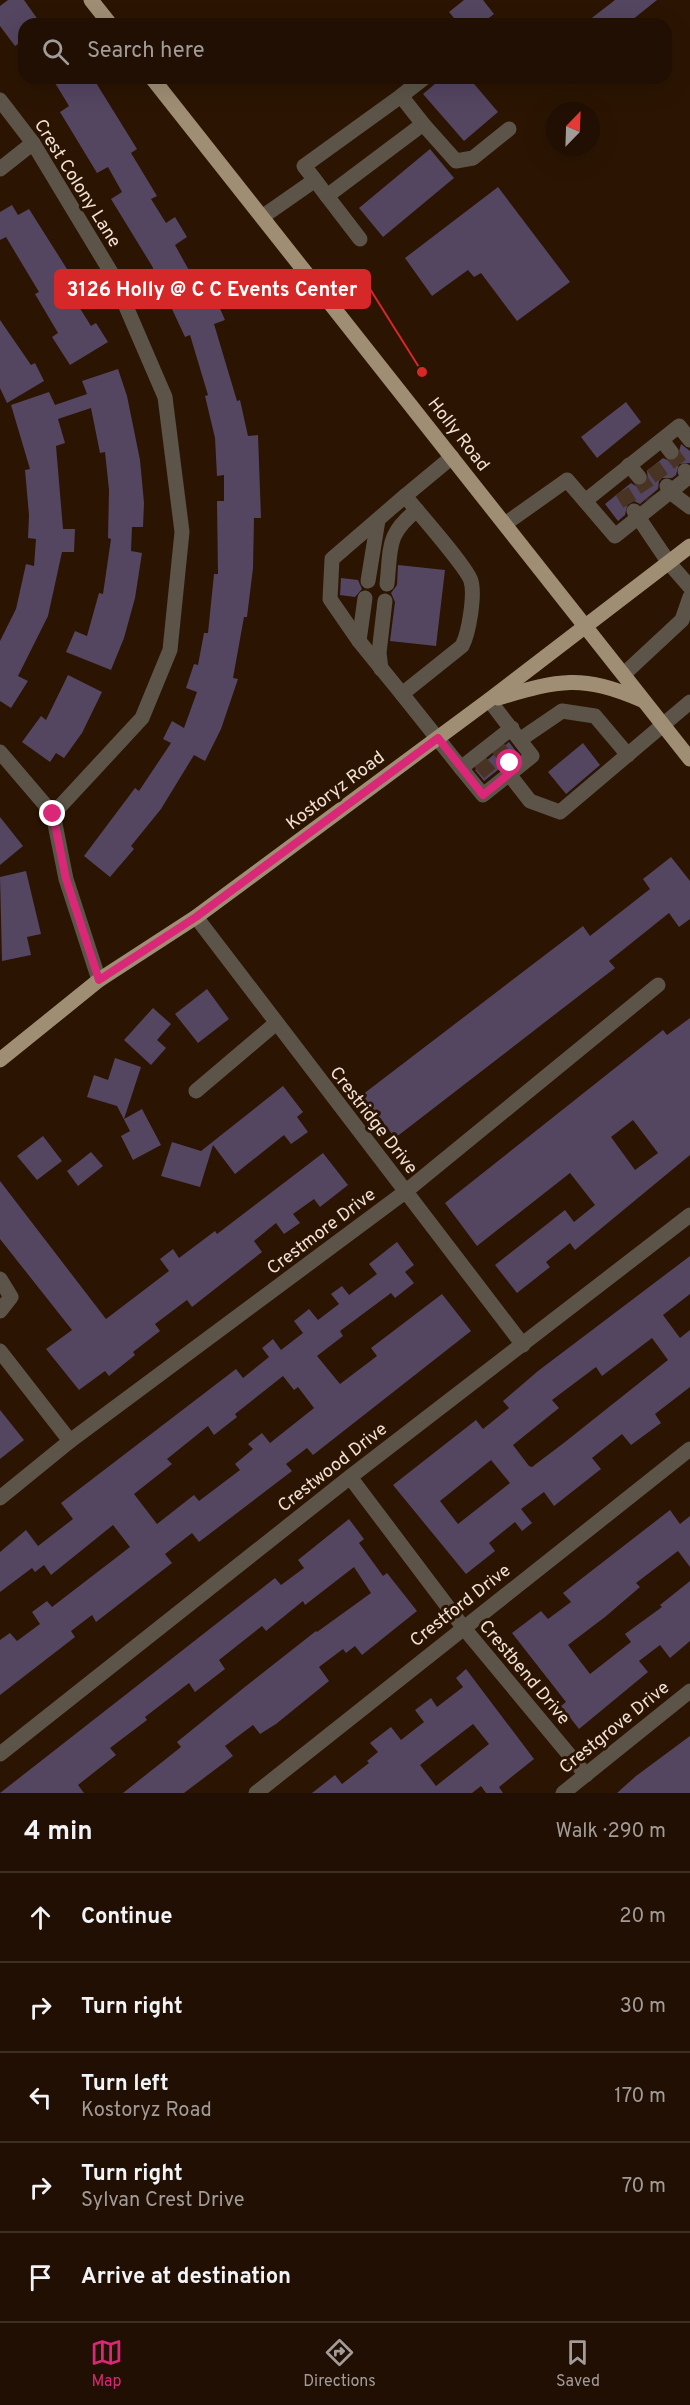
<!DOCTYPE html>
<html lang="en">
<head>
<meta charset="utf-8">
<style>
	:root { --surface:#200f02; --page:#28180c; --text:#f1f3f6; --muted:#a29c99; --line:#3d2f24; --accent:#db2777 }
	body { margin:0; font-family:Overpass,sans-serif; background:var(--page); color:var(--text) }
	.compass { position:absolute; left:546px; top:102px; width:54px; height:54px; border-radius:50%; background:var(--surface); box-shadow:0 6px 24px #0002; rotate:23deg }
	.stop { position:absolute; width:18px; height:18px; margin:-14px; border:4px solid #db2777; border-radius:50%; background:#fff }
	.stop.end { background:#db2777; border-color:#fff; box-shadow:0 2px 6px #0008 }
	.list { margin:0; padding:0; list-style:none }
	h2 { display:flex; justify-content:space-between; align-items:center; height:78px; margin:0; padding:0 24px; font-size:26px }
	h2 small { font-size:20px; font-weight:400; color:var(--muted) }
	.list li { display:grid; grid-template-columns:39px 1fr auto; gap:18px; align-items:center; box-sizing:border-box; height:90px; padding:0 24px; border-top:2px solid var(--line) }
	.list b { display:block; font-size:22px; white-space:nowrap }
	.list p { margin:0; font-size:20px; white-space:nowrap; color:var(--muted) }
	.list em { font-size:20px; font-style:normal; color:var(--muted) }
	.icon { flex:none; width:33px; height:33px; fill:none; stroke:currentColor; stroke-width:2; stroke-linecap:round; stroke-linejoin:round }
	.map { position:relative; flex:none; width:690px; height:1793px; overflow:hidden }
	.search { position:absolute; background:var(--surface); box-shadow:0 6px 24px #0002; left:18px; right:18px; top:18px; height:66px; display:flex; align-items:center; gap:15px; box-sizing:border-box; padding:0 21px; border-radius:18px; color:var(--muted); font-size:22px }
	.sheet { height:528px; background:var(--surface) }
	nav { display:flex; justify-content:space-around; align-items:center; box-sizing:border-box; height:84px; border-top:2px solid var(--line); background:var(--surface); font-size:16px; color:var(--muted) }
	nav a { display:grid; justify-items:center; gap:3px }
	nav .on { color:var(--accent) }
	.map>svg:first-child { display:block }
	.building { fill:#544561; fill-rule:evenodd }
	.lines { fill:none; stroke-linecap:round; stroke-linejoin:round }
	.minor-tunnel { stroke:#493322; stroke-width:15; stroke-dasharray:15 8; stroke-linecap:butt }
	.minor { stroke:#5c5448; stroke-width:15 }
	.major { stroke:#9f8e74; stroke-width:15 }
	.route { stroke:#db2777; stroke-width:8 }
	.labels { text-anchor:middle; stroke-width:6; stroke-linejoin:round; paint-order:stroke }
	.street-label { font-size:18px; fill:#f1e0d4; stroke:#2b1402 }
	.leader { fill:none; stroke:#d62828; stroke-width:2 }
	.callout-dot { fill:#d62828; stroke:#2b1402; stroke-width:2 }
	.callout { fill:#d62828; stroke:#d62828; stroke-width:2 }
	.callout-label { font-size:20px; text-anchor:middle; font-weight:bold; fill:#fff }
</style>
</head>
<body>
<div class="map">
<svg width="690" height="1793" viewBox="0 0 690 1793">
	<rect width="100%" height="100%" fill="#2b1402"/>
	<g class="building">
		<path d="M8,0H24L41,24H24V40L15,46L0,26V6Z"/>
		<path d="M464,0H483L494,14L481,24H459L449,12Z"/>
		<path d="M615,0H657L627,24H584Z"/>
		<path d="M52,78H93L137,149L131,153L157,196L151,199L166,223L175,217L187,237L175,245L202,294L212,290L225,320L214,324L237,401L240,400L248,436L258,435L261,518H254L253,568L247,617H244L233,678L238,679L221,729L205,761L194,755L161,809L131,846L134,849L110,877L84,856L135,788L139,791L171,743L163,739L172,721L184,728L197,692L186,688L194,664L198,665L204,633H208L214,574H218L217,501H224V475L217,476L215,438L205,396L208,395L190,335L185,337L152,266L111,199L122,192L108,167L97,173L60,112L69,106Z"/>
		<path d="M442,78H469L498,112L464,141L423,94Z"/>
		<path d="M430,149L454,178L383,237L359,208Z"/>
		<path d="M498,187L570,282L517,321L481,273L474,277L468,270L432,296L405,258Z"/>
		<path d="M12,205L18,215L29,209L79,288L71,294L91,326L96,323L108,342L70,365L52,337L58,333L35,294L39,292L6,237L0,240V212Z"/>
		<path d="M0,320L31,365L35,363L44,381L7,403L0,388Z"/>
		<path d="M118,369L127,396L140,460L144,503L143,527H132L131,551L142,553L135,598L124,638L111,670L66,652L75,631L87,636L99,593L103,594L111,539L108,538L109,490L105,452L100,453L91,408L58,419L65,443L56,446L63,529H75L74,552H62L48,616L18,676L28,681L11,708L0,701V641L16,609L26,564L34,566L36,539L28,538L29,515L25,470L30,469L11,405L49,392L55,405L87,394L82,381Z"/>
		<path d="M626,402L641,422L597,458L581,437Z"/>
		<path d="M681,444L690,451V463L679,464L676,475L672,478H662L659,481L658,489L640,504L634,501L628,503L625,515L618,521L605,504L631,483L636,486L645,485L648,480L647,471L663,458L672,462L677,459Z"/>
		<path d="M398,565L445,570L436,646L390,641L395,602L391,593L397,585Z"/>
		<path d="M341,578L358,580L362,589L355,597L340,595Z"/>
		<path d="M68,675L102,692L82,733L64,758L56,753L50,762L22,742L41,716L46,720Z"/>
		<path d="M509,742L518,754L484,781L475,770Z"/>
		<path d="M583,743L600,765L566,794L548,772Z"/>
		<path d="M0,817L23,846L0,865Z"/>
		<path d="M671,857L690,881V919L679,927L669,913L609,961L615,968L395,1138L362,1095L583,926L590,936L650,889L643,879Z"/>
		<path d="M26,871L41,934L27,937L31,955L2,961L0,877Z"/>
		<path d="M207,989L229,1019L198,1043L175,1014Z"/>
		<path d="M153,1008L171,1024L157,1040L166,1048L151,1065L124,1040Z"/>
		<path d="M690,1018V1155L575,1250L570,1243L546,1262L550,1267L517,1293L495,1265L565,1210L574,1222L595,1205L570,1173L477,1246L445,1203L663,1030L667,1035ZM633,1120L658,1153L635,1170L611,1137Z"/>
		<path d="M115,1058L141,1067L124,1119L142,1109L161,1145L133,1160L121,1136L130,1131L117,1106L87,1097L94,1075L108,1080Z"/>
		<path d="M283,1086L303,1112L297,1117L308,1132L291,1144L284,1135L235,1174L213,1145L200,1187L161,1176L172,1142L201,1151Z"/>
		<path d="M43,1136L62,1161L37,1180L17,1156Z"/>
		<path d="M91,1152L103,1166L78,1186L67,1171Z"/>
		<path d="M323,1153L348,1185L320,1207L314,1199L293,1214L300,1223L284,1234L276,1223L254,1241L262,1252L192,1307L187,1300L155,1324L160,1331L133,1352L135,1355L109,1376L105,1371L79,1390L46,1349L72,1330L0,1239V1181L106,1319L169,1271L160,1259L173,1249L179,1258L215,1231L217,1234Z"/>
		<path d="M397,1242L414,1265L405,1272L414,1283L395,1298L391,1293L340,1331L343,1336L317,1356L340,1384L377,1356L371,1348L442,1294L471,1331L313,1455L307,1448L286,1464L292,1471L199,1542L192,1533L165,1554L172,1563L96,1622L92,1615L71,1631L75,1637L0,1695V1640L10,1633L17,1641L40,1624L32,1612L47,1601L52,1607L130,1547L113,1525L51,1575L44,1565L35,1572L32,1568L0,1592V1552L26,1530L38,1546L73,1519L61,1503L236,1369L243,1378L269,1357L262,1348L273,1339L281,1350L303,1333L294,1321L309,1309L318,1320L339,1304L331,1294L342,1286L349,1295L377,1274L369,1264ZM283,1376L294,1390L298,1387L314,1408L270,1443L262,1433L248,1444L253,1449L235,1464L240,1470L199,1501L194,1495L157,1524L134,1494L172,1464L167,1459L208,1426L214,1435L237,1417L235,1414Z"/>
		<path d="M690,1256V1294L663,1315L680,1338L690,1330V1387L655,1414L661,1423L631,1445L622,1434L592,1458L601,1469L554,1506L544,1492L521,1509L532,1523L522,1531L515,1522L489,1543L495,1551L466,1574L393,1485L476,1420L483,1429L509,1408L503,1401L538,1371ZM652,1338L668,1360L565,1442L532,1467L529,1466L513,1445L559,1408L552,1400L596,1367L602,1376ZM491,1460L510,1483L458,1524L440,1501Z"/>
		<path d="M0,1410L24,1440L0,1459Z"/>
		<path d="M670,1510L680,1524L690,1516V1567L678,1551L636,1583L640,1587L605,1617L568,1645L590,1674L631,1642L625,1634L662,1607L660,1605L690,1581V1641L670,1658L660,1645L639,1661L648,1672L579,1729L561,1706L566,1702L512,1633L541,1611L548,1619L571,1602L563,1593Z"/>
		<path d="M349,1519L364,1539L359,1543L383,1576L387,1573L417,1611L362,1655L355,1646L346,1653L343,1649L319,1667L329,1681L276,1724L260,1734L253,1725L225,1746L233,1756L184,1793H123L181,1747L177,1742L246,1686L316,1631L317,1632L371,1593L354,1567L305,1605L303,1601L266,1631L262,1626L219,1660L225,1669L195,1692L189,1683L145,1717L147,1720L110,1748L116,1755L78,1785L84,1793H0L275,1578L281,1585L304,1568L298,1560Z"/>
		<path d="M466,1669L534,1759L499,1787L503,1793H486L481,1786L472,1793H312L335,1775L342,1784L369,1763L367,1761L378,1752L370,1743L391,1727L401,1740L424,1722L415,1710L431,1698L437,1707L463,1687L456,1678ZM473,1724L489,1744L436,1786L420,1765Z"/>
		<path d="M690,1736V1793H617L636,1776Z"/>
	</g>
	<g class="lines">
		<g class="minor-tunnel">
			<path d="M671,452L685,471"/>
			<path d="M653,466L667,486"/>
			<path d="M639,477L652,497"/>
			<path d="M622,491L634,511"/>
			<path d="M498,748L510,763"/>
			<path d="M480,762L492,776"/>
		</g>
		<g class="minor">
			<path d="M401,96L424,78"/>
			<path d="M0,100L33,143L112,274L165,397L182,532L170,650L142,718L53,814"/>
			<path d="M423,124L456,161L473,158L509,129"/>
			<path d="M0,169L33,143"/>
			<path d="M327,196L360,239"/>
			<path d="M262,217L315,180L304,166L401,96L423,124L327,196L315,180"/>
			<path d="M662,440L671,452"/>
			<path d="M452,457L405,496C417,511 467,567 471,581C475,595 469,633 462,646L402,694L461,768L512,728"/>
			<path d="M629,465L639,477"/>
			<path d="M667,486L670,492L690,507"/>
			<path d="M585,501L679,426L690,440"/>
			<path d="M634,511L669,563L690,587"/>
			<path d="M505,524L567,480L615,536L690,476L685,471"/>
			<path d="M368,581L378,520"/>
			<path d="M387,584C391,548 386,534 417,510"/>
			<path d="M359,641L365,598"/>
			<path d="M381,669L379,653L385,601"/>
			<path d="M624,674L682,620L690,597"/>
			<path d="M402,694L359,641L330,599L332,559L405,496"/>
			<path d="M521,739L562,711L595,716L628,755"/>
			<path d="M0,752L53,814L66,879L99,980"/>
			<path d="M461,768L483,795L532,756L489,700"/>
			<path d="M509,774L530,801L560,812L690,702"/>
			<path d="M196,917L523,1345"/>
			<path d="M196,1091L275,1024"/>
			<path d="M0,1279L11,1297L0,1311"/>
			<path d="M0,1351L70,1441"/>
			<path d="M350,1477L463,1627L586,1775"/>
			<path d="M0,1498L70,1441L405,1192L658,985"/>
			<path d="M0,1754L350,1477L690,1215"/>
			<path d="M256,1793L690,1449"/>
			<path d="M563,1793L690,1691"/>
		</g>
		<g class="major">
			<path d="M91,0L110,24"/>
			<path d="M152,78L690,759"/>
			<path d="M498,698C560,680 581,674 642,700"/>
			<path d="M0,1060L99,980L196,917L489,700L690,546"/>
		</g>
	</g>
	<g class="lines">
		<path class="route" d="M53,814L66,879L99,980L196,917L438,738L483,795L515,769L510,763"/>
	</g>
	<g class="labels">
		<g class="street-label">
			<text transform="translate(78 183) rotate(58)" y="6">Crest Colony Lane</text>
			<text transform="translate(459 434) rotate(52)" y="6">Holly Road</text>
			<text transform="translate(335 790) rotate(-37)" y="6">Kostoryz Road</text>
			<text transform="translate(374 1120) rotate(52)" y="6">Crestridge Drive</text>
			<text transform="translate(321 1231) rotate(-37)" y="6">Crestmore Drive</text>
			<text transform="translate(332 1467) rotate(-38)" y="6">Crestwood Drive</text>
			<text transform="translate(460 1605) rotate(-38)" y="6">Crestford Drive</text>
			<text transform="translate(525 1672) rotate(50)" y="6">Crestbend Drive</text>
			<text transform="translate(614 1727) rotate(-39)" y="6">Crestgrove Drive</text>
		</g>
	</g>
	<path class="leader" d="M422 372L370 289"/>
	<circle class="callout-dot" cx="422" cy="372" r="6"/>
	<rect class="callout" x="55" y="270" width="315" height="38" rx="6"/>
	<g class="callout-label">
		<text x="212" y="296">3126 Holly @ C C Events Center</text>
	</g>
</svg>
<svg class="compass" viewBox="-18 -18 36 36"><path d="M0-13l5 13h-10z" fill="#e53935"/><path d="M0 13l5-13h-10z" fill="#a29c99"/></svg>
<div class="stop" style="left:510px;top:763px"></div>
<div class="stop end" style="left:53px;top:814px"></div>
<div class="search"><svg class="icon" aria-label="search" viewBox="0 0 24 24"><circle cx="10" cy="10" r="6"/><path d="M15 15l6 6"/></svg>Search here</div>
</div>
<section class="sheet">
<h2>4 min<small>Walk · 290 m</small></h2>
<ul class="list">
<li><svg class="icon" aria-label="ahead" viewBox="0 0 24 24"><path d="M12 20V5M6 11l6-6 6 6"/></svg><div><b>Continue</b></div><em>20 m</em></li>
<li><svg class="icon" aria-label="right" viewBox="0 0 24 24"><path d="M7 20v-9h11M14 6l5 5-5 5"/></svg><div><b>Turn right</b></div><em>30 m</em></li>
<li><svg class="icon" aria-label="left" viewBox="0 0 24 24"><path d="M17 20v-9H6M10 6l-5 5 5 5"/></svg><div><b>Turn left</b><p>Kostoryz Road</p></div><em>170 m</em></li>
<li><svg class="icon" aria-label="right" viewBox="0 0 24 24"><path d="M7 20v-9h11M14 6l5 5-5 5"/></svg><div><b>Turn right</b><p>Sylvan Crest Drive</p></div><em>70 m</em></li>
<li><svg class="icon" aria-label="arrive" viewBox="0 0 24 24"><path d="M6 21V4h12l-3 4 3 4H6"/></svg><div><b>Arrive at destination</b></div></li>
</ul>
</section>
<nav>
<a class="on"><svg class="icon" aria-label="map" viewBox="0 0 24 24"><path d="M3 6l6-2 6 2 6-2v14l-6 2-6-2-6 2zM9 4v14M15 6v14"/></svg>Map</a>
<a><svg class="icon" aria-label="directions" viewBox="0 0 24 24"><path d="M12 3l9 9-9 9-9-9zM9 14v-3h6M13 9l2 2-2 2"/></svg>Directions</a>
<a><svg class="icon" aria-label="saved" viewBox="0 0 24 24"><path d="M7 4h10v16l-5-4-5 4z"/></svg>Saved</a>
</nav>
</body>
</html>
